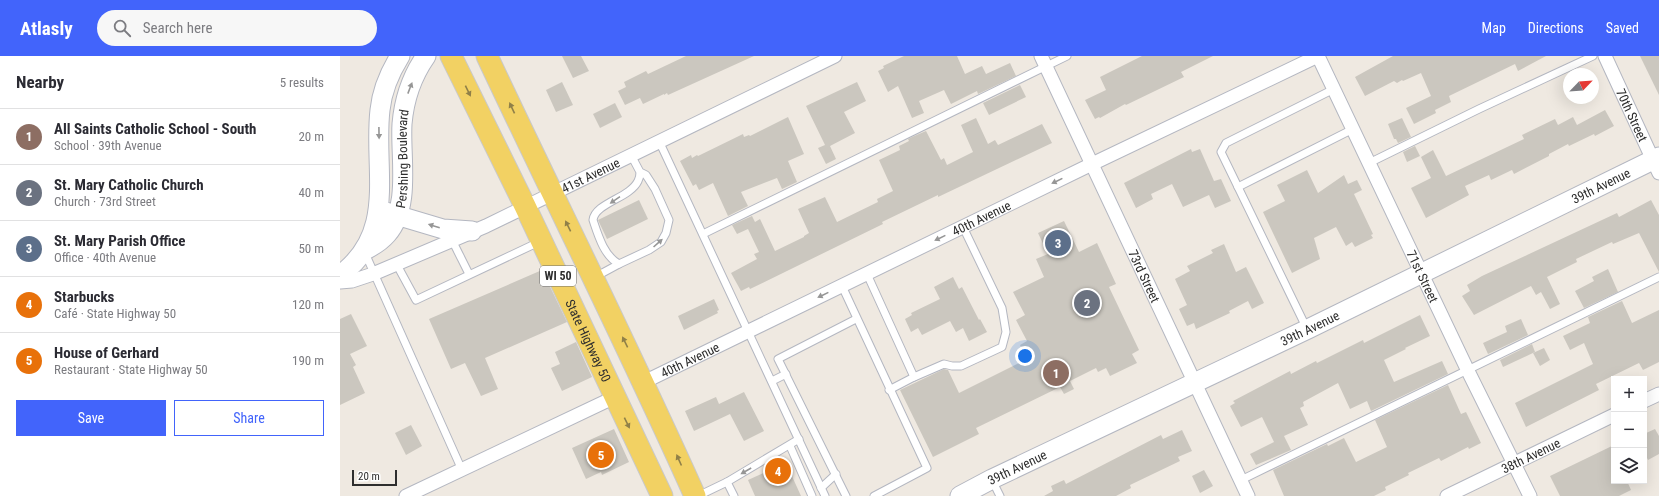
<!DOCTYPE html>
<html lang="en">
<head>
<meta charset="utf-8">
<style>
	:root { --surface:#fff; --page:#f7f7f7; --text:#2b2b33; --muted:#7c7c81; --line:#e1e1e2; --accent:#4264fb }
	body { margin:0; font-family:"Roboto Condensed",sans-serif; background:var(--page); color:var(--text) }
	.controls { position:absolute; right:12px; bottom:12px; display:grid; overflow:hidden; border-radius:0px; box-shadow:0 4px 16px #0002 }
	.controls button { width:36px; height:36px; display:grid; place-items:center; padding:0; border:0; border-bottom:1px solid var(--line); background:var(--surface); color:var(--text); font:20px sans-serif }
	.compass { position:absolute; left:1223px; top:12px; width:36px; height:36px; border-radius:50%; background:var(--surface); box-shadow:0 4px 16px #0002; rotate:65deg }
	.scale { position:absolute; left:12px; bottom:10px; width:45px; box-sizing:border-box; padding-left:4px; border:2px solid #2e2e2e; border-top:0; font-size:11px; line-height:14px; white-space:nowrap; color:#2e2e2e; -webkit-text-stroke:3px #fff; paint-order:stroke }
	.you { position:absolute; left:685px; top:300px; width:14px; height:14px; margin:-10px; border:3px solid #fff; border-radius:50%; background:#1a73e8; box-shadow:0 0 0 6px #1a73e833 }
	.badge { display:grid; place-items:center; width:26px; height:26px; border-radius:50%; background:var(--accent); color:#fff; font-size:13px; font-weight:700 }
	.pin { position:absolute; translate:-50% -50%; border:2px solid #fff; box-shadow:0 1px 4px #0006 }
	.list { margin:0; padding:0; list-style:none }
	h2 { display:flex; justify-content:space-between; align-items:center; height:52px; margin:0; padding:0 16px; font-size:17px }
	h2 small { font-size:13px; font-weight:400; color:var(--muted) }
	.list li { display:grid; grid-template-columns:26px 1fr auto; gap:12px; align-items:center; box-sizing:border-box; height:56px; padding:0 16px; border-top:1px solid var(--line) }
	.list b { display:block; font-size:15px; white-space:nowrap }
	.list p { margin:0; font-size:13px; white-space:nowrap; color:var(--muted) }
	.list em { font-size:13px; font-style:normal; color:var(--muted) }
	.actions { display:flex; gap:8px; padding:12px 16px }
	.actions a { flex:1; padding:9px 0; border:1px solid var(--accent); border-radius:0px; text-align:center; font-size:14px; color:var(--accent) }
	.actions .main { background:var(--accent); color:#fff }
	.icon { flex:none; width:22px; height:22px; fill:none; stroke:currentColor; stroke-width:2; stroke-linecap:round; stroke-linejoin:round }
	.map { position:relative; flex:none; width:1319px; height:440px; overflow:hidden }
	header { display:flex; align-items:center; gap:24px; box-sizing:border-box; height:56px; padding:0 20px; background:var(--accent); color:#fff }
	header strong { font-size:19px }
	nav { display:flex; gap:22px; margin-inline-start:auto; font-size:14px }
	.search { width:280px; height:36px; background:var(--page); display:flex; align-items:center; gap:10px; box-sizing:border-box; padding:0 14px; border-radius:22px; color:var(--muted); font-size:15px }
	main { display:flex }
	aside { flex:1; background:var(--surface) }
	.map>svg:first-child { display:block }
	.building { fill:#cbc7bf }
	.lines { fill:none; stroke-linecap:round; stroke-linejoin:round }
	.lane-casing { stroke:#b4b7c1; stroke-width:9 }
	.street-casing { stroke:#b4b7c1; stroke-width:15 }
	.secondary-casing { stroke:#b4b7c1; stroke-width:21 }
	.primary-casing { stroke:#c9c9c9; stroke-width:23 }
	.lane { stroke:#fff; stroke-width:7 }
	.street { stroke:#fff; stroke-width:13 }
	.secondary { stroke:#fff; stroke-width:19 }
	.primary { stroke:#f2d163; stroke-width:21 }
	.oneway { fill:#969696 }
	.oneway2 { fill:#908048 }
	.labels { text-anchor:middle; stroke-width:4; stroke-linejoin:round; paint-order:stroke }
	.shield { fill:#fff; stroke:#6d6d6d; stroke-width:1 }
	.shield-label { font-size:12px; font-weight:bold; fill:#2e2e2e }
	.street-label { font-size:13px; fill:#2e2e2e; stroke:#fff }
</style>
</head>
<body>
<header>
<strong>Atlasly</strong>
<div class="search"><svg class="icon" aria-label="search" viewBox="0 0 24 24"><circle cx="10" cy="10" r="6"/><path d="M15 15l6 6"/></svg>Search here</div>
<nav><a>Map</a><a>Directions</a><a>Saved</a></nav>
</header>
<main>
<aside>
<h2>Nearby<small>5 results</small></h2>
<ul class="list">
<li><span class="badge" style="background:#8d6e63">1</span><div><b>All Saints Catholic School - South</b><p>School · 39th Avenue</p></div><em>20 m</em></li>
<li><span class="badge" style="background:#6b7280">2</span><div><b>St. Mary Catholic Church</b><p>Church · 73rd Street</p></div><em>40 m</em></li>
<li><span class="badge" style="background:#5c6f8a">3</span><div><b>St. Mary Parish Office</b><p>Office · 40th Avenue</p></div><em>50 m</em></li>
<li><span class="badge" style="background:#e8710a">4</span><div><b>Starbucks</b><p>Café · State Highway 50</p></div><em>120 m</em></li>
<li><span class="badge" style="background:#e8710a">5</span><div><b>House of Gerhard</b><p>Restaurant · State Highway 50</p></div><em>190 m</em></li>
</ul>
<div class="actions"><a class="main">Save</a><a>Share</a></div>
</aside>
<div class="map">
<svg width="1319" height="440" viewBox="0 0 1319 440">
	<rect width="100%" height="100%" fill="#efe9e1"/>
	<g class="building">
		<path d="M222,0H241L249,15L233,22Z"/>
		<path d="M346,0H414L328,39L327,37L324,39V38L303,48L300,42L285,49L278,35L286,31L284,26L306,15L308,18Z"/>
		<path d="M564,0H617L625,18L642,10L646,18L670,7L676,20L638,38L637,35L611,48L604,34L579,45L584,57L572,62L558,30L548,36L538,15L544,12L543,10Z"/>
		<path d="M802,0H873L841,16L844,21L786,49L785,48L760,62L759,61L755,63L745,44L766,34L760,21Z"/>
		<path d="M1053,0H1206L1178,15L1175,8L1109,40L1111,46L1095,54L1096,57L1074,68L1066,52L1091,40L1081,17L1063,25L1062,24L1057,27L1054,25L1025,40L1015,21Z"/>
		<path d="M1300,0H1319V39Z"/>
		<path d="M222,26L233,49L216,56L206,34Z"/>
		<path d="M517,26L526,45L504,56L515,77L490,90L496,103L486,108L478,92L485,89L466,50Z"/>
		<path d="M680,29L686,41L649,59L643,47Z"/>
		<path d="M275,47L282,61L260,72L253,58Z"/>
		<path d="M1265,54L1274,70L1255,80L1254,78L1229,90L1228,88L1209,98V100L1174,118L1172,114L1151,124L1149,119L1125,130L1129,139L1086,162L1071,132L1091,122L1081,101L1093,94L1106,120L1184,83L1182,79L1215,63L1218,69L1233,61L1237,69Z"/>
		<path d="M448,61L464,98L448,105L457,126L442,133L437,122L401,136L408,150L388,160L373,127L359,134L356,128L353,130L340,105L351,99L352,102L357,99L358,100L403,78L404,81L409,79L410,80Z"/>
		<path d="M636,62L648,88L655,84L658,89L702,68L712,87L598,141V139L542,166L543,168L410,233L409,231L401,235L391,217L417,203L414,198L419,196L408,173L397,178L392,169L412,160L415,166L420,163L435,195L464,181V180L469,177L458,153L485,141L497,166L538,146L537,143L553,135L539,104L560,94L559,90L569,85L568,83L572,81L586,75L601,104L604,102L607,109L633,96L621,69Z"/>
		<path d="M1062,62L1071,81L1058,87L1056,83H1054L1048,68Z"/>
		<path d="M1075,90L1080,100L1067,106L1063,96Z"/>
		<path d="M851,93L852,96L860,93L874,125L881,123L891,145L875,152L869,139L843,151L832,128L811,138L813,143L796,152L784,127Z"/>
		<path d="M967,114L978,137L1004,119L1008,128L1017,124L1022,134L1014,138L1033,178L1031,179L1033,182L1015,191L1012,186L1006,190L996,171L974,182L980,203L952,217L923,156L945,145L937,129Z"/>
		<path d="M299,144L308,163L267,183L258,164Z"/>
		<path d="M1311,144L1319,159V216L1299,177L1273,188L1272,186L1236,203L1237,206L1207,221L1220,248L1210,253L1201,236L1196,239L1191,230L1134,259L1122,240L1130,235L1127,229L1142,220L1277,157L1279,161Z"/>
		<path d="M724,165L739,196L757,187L776,228L769,231L799,294L792,298L797,307L770,320L766,312L758,316L756,312L730,325L734,333L724,338L720,331L636,372L639,378L593,401L560,334L604,313L608,314L619,337L687,303L680,289L687,285L676,264L685,259L673,236L704,221L696,203L708,198L698,177Z"/>
		<path d="M884,188L896,216L906,211L924,247L912,253L908,245L889,255L890,257L856,273L854,267L847,270L839,253L847,249L835,223L850,215L847,210L873,197L871,194Z"/>
		<path d="M1268,213L1278,236L1244,252L1235,235L1254,225L1252,221Z"/>
		<path d="M202,214L227,266L145,302L158,333L141,340L125,307L111,313L89,263Z"/>
		<path d="M613,221L619,233L622,231L639,264L640,263L647,276L629,285L623,272L616,276L610,265L582,279L578,272L571,276L565,263L572,259L571,257L600,243L594,231Z"/>
		<path d="M374,243L379,254L377,255L378,257L344,274L338,260Z"/>
		<path d="M1282,245L1292,267L1319,254V306L1303,314L1299,307L1256,328L1259,334L1186,371L1175,347L1253,308L1244,287L1230,294L1223,280L1250,267L1248,261Z"/>
		<path d="M11,258L27,290L10,298L16,309L13,311L25,337L0,349V263Z"/>
		<path d="M1080,259L1090,280L1065,292L1066,293L1044,304L1054,326L1102,305L1108,318L1031,355L1027,345L1010,353L998,327L963,346L964,350L960,352L968,369L944,380L951,394L916,409L910,398L934,386L922,361L901,371L890,350L895,347L893,345L950,315L951,318L976,305L977,307L1023,284L1024,287Z"/>
		<path d="M1181,263L1188,279L1148,298L1143,287L1167,276L1165,270Z"/>
		<path d="M236,286L252,321L222,335L211,312L220,308L215,296Z"/>
		<path d="M1192,288L1195,296L1163,311L1160,304Z"/>
		<path d="M1204,292L1210,304L1200,310L1193,297Z"/>
		<path d="M1108,329L1121,358L1126,356L1141,387L1129,393L1128,391L1101,405L1099,402L1068,417L1069,419L1045,431L1046,434L1034,440H944L933,414L987,388L988,390L1004,382L1016,406L1047,391L1035,364Z"/>
		<path d="M404,336L424,375L404,385L390,358L354,375L345,355L376,341L379,348Z"/>
		<path d="M71,369L82,390L66,399L55,377Z"/>
		<path d="M274,373L289,406L262,419L261,416L246,423L232,392Z"/>
		<path d="M1315,373L1319,380V398L1308,404L1304,396V378Z"/>
		<path d="M842,374L852,395L838,401L840,405L790,429L791,432L776,440H704L713,435L711,430L724,424L726,428L821,379L823,383Z"/>
		<path d="M1274,389V425H1287L1291,434L1279,440H1220L1210,420Z"/>
		<path d="M446,407L461,440H415L408,424Z"/>
		<path d="M864,414L873,430L860,437L852,420Z"/>
	</g>
	<g class="lines">
		<g class="lane-casing">
			<g id="lane">
				<path d="M319,85L485,440"/>
				<path d="M291,99L300,116L306,119L315,133L329,164L326,177L321,186L309,194L279,208C264,200 258,179 253,164C255,147 290,142 298,125C299,123 300,119 300,116"/>
				<path d="M1029,107L1139,53L1253,0"/>
				<path d="M898,131L1013,73"/>
				<path d="M363,178L727,0"/>
				<path d="M112,184L129,218"/>
				<path d="M25,197L122,414"/>
				<path d="M57,209L76,244L199,186"/>
				<path d="M527,218L574,321L604,308L612,310H621L662,291L666,276L662,252L623,171"/>
				<path d="M255,221L279,208"/>
				<path d="M502,230L587,412L534,440"/>
				<path d="M967,273L881,96L886,87L994,33"/>
				<path d="M432,325L446,318"/>
				<path d="M549,334L574,321"/>
				<path d="M450,390L472,440"/>
				<path d="M652,424L660,440"/>
				<path d="M901,424L1319,221"/>
				<path d="M387,426L394,440"/>
				<path d="M481,432L496,418"/>
				<path d="M358,440L387,426L459,383"/>
				<path d="M506,440L438,303L516,263"/>
			</g>
		</g>
		<g class="street-casing">
			<g id="street">
				<path id="s1" d="M701,0L908,440"/>
				<path id="s2" d="M978,0L1128,315L1190,440"/>
				<path id="s3" d="M1265,0L1319,117"/>
				<path id="s4" d="M0,226L12,225L33,218L146,170L495,0"/>
				<path id="s5" d="M304,326L752,108L978,0"/>
				<path d="M1304,345L1319,338"/>
				<path d="M66,440L275,341"/>
				<path id="s6" d="M1107,440L1274,359"/>
			</g>
		</g>
		<g class="secondary-casing">
			<g id="secondary">
				<path d="M46,156L103,173L132,175"/>
				<path id="s7" d="M25,194C33,190 41,185 47,178C71,151 60,101 62,68C64,44 72,20 86,0"/>
				<path d="M0,219C58,177 33,113 40,54C42,35 50,16 60,0"/>
				<path id="s8" d="M620,440L652,423L968,273L1319,101"/>
			</g>
		</g>
		<g class="primary-casing">
			<g id="primary">
				<path id="s9" d="M111,0L185,150L322,440"/>
				<path d="M147,0C216,147 289,292 355,440"/>
			</g>
		</g>
		<use href="#lane" class="lane"/>
		<use href="#street" class="street"/>
		<use href="#secondary" class="secondary"/>
		<use href="#primary" class="primary"/>
	</g>
	<defs><path id="oneway-solid" d="M-6-.8H1V-3.2L6.5 0L1 3.2V.8H-6Z"/></defs>
	<g class="oneway">
		<use href="#oneway-solid" transform="translate(70 32) rotate(-69)"/>
		<use href="#oneway-solid" transform="translate(39 77) rotate(89)"/>
		<use href="#oneway-solid" transform="translate(717 125) rotate(154)"/>
		<use href="#oneway-solid" transform="translate(275 144) rotate(146)"/>
		<use href="#oneway-solid" transform="translate(94 170) rotate(-163)"/>
		<use href="#oneway-solid" transform="translate(600 182) rotate(154)"/>
		<use href="#oneway-solid" transform="translate(318 187) rotate(-42)"/>
		<use href="#oneway-solid" transform="translate(483 239) rotate(154)"/>
		<use href="#oneway-solid" transform="translate(406 415) rotate(150)"/>
	</g>
	<g class="oneway2">
		<use href="#oneway-solid" transform="translate(128 35) rotate(64)"/>
		<use href="#oneway-solid" transform="translate(172 52) rotate(-115)"/>
		<use href="#oneway-solid" transform="translate(228 170) rotate(-116)"/>
		<use href="#oneway-solid" transform="translate(285 286) rotate(-116)"/>
		<use href="#oneway-solid" transform="translate(287 367) rotate(64)"/>
		<use href="#oneway-solid" transform="translate(339 404) rotate(-114)"/>
	</g>
	<g class="labels">
		<rect class="shield" x="200" y="210" width="36" height="20" rx="3"/>
		<g class="shield-label">
			<text x="218" y="224">WI 50</text>
		</g>
		<g class="street-label">
			<text dy="5" stroke="none"><textPath href="#s3" startOffset="65">70th Street</textPath></text>
			<text dy="5" stroke="none"><textPath href="#s7" startOffset="106">Pershing Boulevard</textPath></text>
			<text dy="5" stroke="none"><textPath href="#s4" startOffset="273">41st Avenue</textPath></text>
			<text dy="5" stroke="none"><textPath href="#s8" startOffset="712">39th Avenue</textPath></text>
			<text dy="5" stroke="none"><textPath href="#s5" startOffset="375">40th Avenue</textPath></text>
			<text dy="5" stroke="none"><textPath href="#s1" startOffset="243">73rd Street</textPath></text>
			<text dy="5" stroke="none"><textPath href="#s2" startOffset="244">71st Street</textPath></text>
			<text dy="5" stroke="none"><textPath href="#s8" startOffset="388">39th Avenue</textPath></text>
			<text dy="5" stroke="none"><textPath href="#s9" startOffset="316">State Highway 50</textPath></text>
			<text dy="5" stroke="none"><textPath href="#s5" startOffset="51">40th Avenue</textPath></text>
			<text dy="5" stroke="none"><textPath href="#s6" startOffset="93">38th Avenue</textPath></text>
			<text dy="5" stroke="none"><textPath href="#s8" startOffset="64">39th Avenue</textPath></text>
		</g>
	</g>
</svg>
<div class="controls">
<button>+</button>
<button>−</button>
<button><svg class="icon" aria-label="layers" viewBox="0 0 24 24"><path d="M12 4l9 5-9 5-9-5zM3 14l9 5 9-5"/></svg></button>
</div>
<svg class="compass" viewBox="-18 -18 36 36"><path d="M0-13l5 13h-10z" fill="#e53935"/><path d="M0 13l5-13h-10z" fill="#7c7c81"/></svg>
<div class="scale">20 m</div>
<div class="you"></div>
<div class="pin badge" style="left:716px;top:317px;background:#8d6e63">1</div>
<div class="pin badge" style="left:747px;top:247px;background:#6b7280">2</div>
<div class="pin badge" style="left:718px;top:187px;background:#5c6f8a">3</div>
<div class="pin badge" style="left:438px;top:415px;background:#e8710a">4</div>
<div class="pin badge" style="left:261px;top:399px;background:#e8710a">5</div>
</div>
</main>
</body>
</html>
